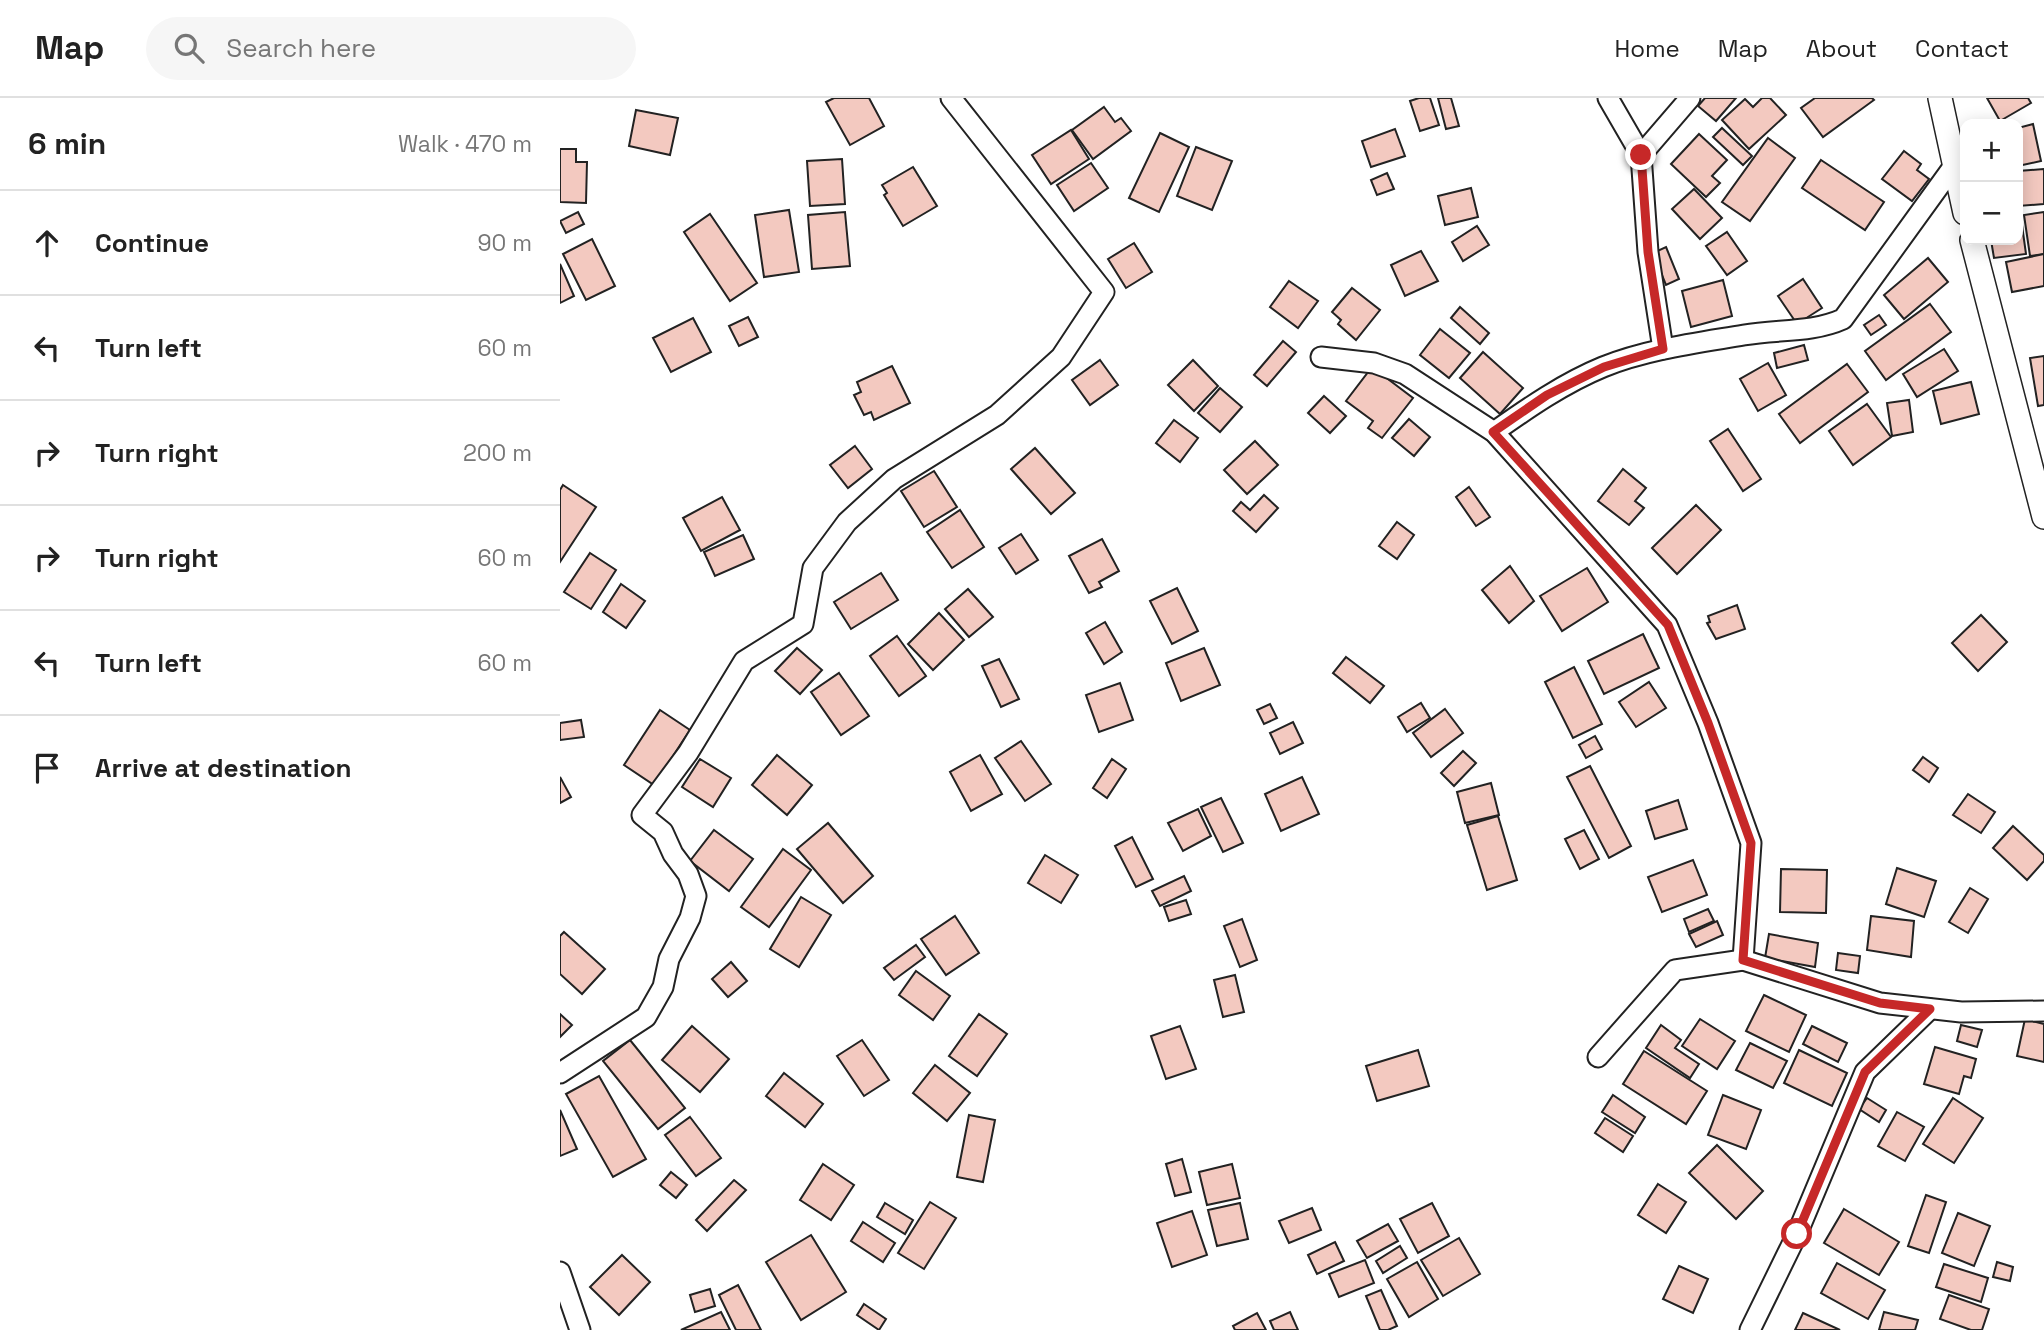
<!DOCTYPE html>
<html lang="en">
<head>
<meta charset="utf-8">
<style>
	:root { --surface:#fff; --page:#f6f6f6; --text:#222; --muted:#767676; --line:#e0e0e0 }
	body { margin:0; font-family:"Space Grotesk",sans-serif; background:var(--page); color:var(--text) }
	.controls { position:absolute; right:21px; top:21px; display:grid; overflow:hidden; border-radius:14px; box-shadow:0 4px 18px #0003 }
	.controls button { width:63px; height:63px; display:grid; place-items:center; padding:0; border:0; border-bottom:2px solid var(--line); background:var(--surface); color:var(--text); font:35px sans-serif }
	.stop { position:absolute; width:21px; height:21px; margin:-16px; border:5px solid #c62828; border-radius:50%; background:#fff }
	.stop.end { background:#c62828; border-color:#fff; box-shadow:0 2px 7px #0008 }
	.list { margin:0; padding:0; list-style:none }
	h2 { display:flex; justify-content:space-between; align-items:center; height:91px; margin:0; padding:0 28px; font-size:30px }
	h2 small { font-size:23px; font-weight:400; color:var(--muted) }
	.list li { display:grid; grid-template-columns:46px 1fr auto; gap:21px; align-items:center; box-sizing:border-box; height:105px; padding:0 28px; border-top:2px solid var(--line) }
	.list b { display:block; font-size:26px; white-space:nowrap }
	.list em { font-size:23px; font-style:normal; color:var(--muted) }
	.icon { flex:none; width:38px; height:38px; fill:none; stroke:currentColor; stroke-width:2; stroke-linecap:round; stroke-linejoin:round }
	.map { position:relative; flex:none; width:1484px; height:1232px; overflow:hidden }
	header { display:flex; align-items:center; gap:42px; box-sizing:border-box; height:98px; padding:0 35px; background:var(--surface); border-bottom:2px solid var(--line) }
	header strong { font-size:33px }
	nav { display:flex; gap:38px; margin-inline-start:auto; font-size:24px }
	.search { width:490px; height:63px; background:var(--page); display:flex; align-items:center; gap:18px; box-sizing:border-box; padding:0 24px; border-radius:38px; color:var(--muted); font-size:26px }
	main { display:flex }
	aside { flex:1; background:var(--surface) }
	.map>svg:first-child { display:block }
	.building { fill:#f3c9c0; stroke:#222; stroke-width:2 }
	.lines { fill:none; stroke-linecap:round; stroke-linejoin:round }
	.minor-casing { stroke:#222; stroke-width:23 }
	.tertiary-casing { stroke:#222; stroke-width:26 }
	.minor { stroke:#fff; stroke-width:19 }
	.tertiary { stroke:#fff; stroke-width:23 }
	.route { stroke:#c62828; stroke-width:9 }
</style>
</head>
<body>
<header>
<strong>Map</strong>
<div class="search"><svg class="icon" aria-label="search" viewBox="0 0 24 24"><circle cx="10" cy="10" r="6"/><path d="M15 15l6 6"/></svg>Search here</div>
<nav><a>Home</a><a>Map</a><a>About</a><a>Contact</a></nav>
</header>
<main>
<aside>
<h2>6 min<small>Walk · 470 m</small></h2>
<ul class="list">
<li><svg class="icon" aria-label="ahead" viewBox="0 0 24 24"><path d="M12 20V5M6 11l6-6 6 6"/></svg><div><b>Continue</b></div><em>90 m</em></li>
<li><svg class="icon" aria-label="left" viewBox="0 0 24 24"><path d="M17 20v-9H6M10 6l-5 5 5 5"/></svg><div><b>Turn left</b></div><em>60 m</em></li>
<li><svg class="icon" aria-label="right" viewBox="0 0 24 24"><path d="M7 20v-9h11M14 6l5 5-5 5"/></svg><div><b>Turn right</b></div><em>200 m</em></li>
<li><svg class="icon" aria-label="right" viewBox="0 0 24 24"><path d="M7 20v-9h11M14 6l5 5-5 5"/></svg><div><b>Turn right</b></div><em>60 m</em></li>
<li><svg class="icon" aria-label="left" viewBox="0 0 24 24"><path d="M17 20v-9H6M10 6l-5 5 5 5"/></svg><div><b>Turn left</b></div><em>60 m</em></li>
<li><svg class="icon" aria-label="arrive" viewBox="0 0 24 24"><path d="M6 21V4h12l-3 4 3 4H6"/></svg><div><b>Arrive at destination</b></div></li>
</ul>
</aside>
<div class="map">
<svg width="1484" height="1232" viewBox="0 0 1484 1232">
	<rect width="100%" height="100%" fill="#fff"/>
	<g class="building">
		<path d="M274,0H309L324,28L290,47L266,4Z"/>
		<path d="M859,0H870L879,27L860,33L850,3Z"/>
		<path d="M878,0H891L899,28L886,31Z"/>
		<path d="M1145,0H1176L1156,23L1138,8Z"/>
		<path d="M1202,0H1210L1226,17L1189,51L1162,22L1185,1L1193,9Z"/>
		<path d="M1255,0H1312L1314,2L1263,39L1241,10Z"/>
		<path d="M1427,0H1468L1471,5L1440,23Z"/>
		<path d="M544,9L555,24L561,20L571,33L533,61L512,32Z"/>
		<path d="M76,12L118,20L110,57L69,48Z"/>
		<path d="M1473,26L1481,63L1458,68V30Z"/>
		<path d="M1162,30L1192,58L1183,67L1153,39Z"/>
		<path d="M835,31L845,58L811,69L802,43Z"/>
		<path d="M511,32L529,61L491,86L472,57Z"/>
		<path d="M600,35L629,49L599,114L569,100Z"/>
		<path d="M1139,36L1167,62L1152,78L1160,85L1146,99L1111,66Z"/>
		<path d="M1208,40L1235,60L1190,123L1162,104Z"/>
		<path d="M636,49L672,63L652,112L617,98Z"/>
		<path d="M0,51H16V64H27L26,105L0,104Z"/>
		<path d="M1344,53L1361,66L1357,72L1369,81L1352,103L1322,81Z"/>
		<path d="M282,61L285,106L250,108L247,63Z"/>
		<path d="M1261,62L1324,104L1305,132L1242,90Z"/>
		<path d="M531,65L548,90L514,113L497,87Z"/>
		<path d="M353,69L377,108L343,128L324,97L327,95L322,87Z"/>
		<path d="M1484,71V106L1458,108V73Z"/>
		<path d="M827,75L834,91L817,97L811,82Z"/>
		<path d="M911,90L918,119L885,127L878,98Z"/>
		<path d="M1134,91L1162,120L1140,141L1112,111Z"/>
		<path d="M229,112L239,174L204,179L195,117Z"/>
		<path d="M18,114L24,126L6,135L0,123Z"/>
		<path d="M285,114L290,168L252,171L248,117Z"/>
		<path d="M1484,114V156L1470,158L1464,117Z"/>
		<path d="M150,116L197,185L170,203L124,134Z"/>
		<path d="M1461,120L1466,156L1434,160L1431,142H1458V121Z"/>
		<path d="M917,128L929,147L903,163L892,144Z"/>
		<path d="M1167,134L1187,163L1167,177L1146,148Z"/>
		<path d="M32,141L55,188L26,202L3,156Z"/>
		<path d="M574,145L592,174L566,190L548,161Z"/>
		<path d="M1106,149L1119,181L1106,187L1093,155Z"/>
		<path d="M861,153L878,183L845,198L831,167Z"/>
		<path d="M1484,156V188L1452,194L1446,164Z"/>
		<path d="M1368,160L1388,184L1344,221L1324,197Z"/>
		<path d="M0,166L14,198L0,205Z"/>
		<path d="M1243,181L1262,210L1237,226L1218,198Z"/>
		<path d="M1163,182L1172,218L1131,229L1122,193Z"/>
		<path d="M729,183L758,203L738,230L710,209Z"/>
		<path d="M792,190L820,212L796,242L778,226L781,222L772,214Z"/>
		<path d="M1370,206L1391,234L1326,282L1305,253Z"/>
		<path d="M900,209L929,235L920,246L891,220Z"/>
		<path d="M1319,217L1326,227L1311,237L1304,227Z"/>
		<path d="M188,219L198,239L179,248L169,228Z"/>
		<path d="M133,220L151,254L111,274L93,240Z"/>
		<path d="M880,231L910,255L889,280L860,257Z"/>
		<path d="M723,243L736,254L707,288L694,277Z"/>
		<path d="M1244,247L1248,262L1217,270L1214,255Z"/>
		<path d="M1384,251L1398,273L1357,299L1343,276Z"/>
		<path d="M923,254L963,290L940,316L900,280Z"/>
		<path d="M1484,258V307L1478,308L1470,260Z"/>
		<path d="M540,262L558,287L530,307L512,282Z"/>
		<path d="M633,262L658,288L634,313L608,287Z"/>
		<path d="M1208,265L1226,297L1198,313L1180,281Z"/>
		<path d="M1287,266L1308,294L1240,345L1219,316Z"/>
		<path d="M332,268L350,305L314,322L311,314L304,317L294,297L301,294L297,284Z"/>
		<path d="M812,269L853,300L822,340L808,330L813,323L786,303Z"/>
		<path d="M1411,284L1419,316L1381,326L1373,293Z"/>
		<path d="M660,290L682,309L660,334L638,315Z"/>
		<path d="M764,298L786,318L770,335L748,315Z"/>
		<path d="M1349,302L1353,334L1332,338L1327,305Z"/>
		<path d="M1307,306L1331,339L1293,367L1269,333Z"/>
		<path d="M849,321L870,339L854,358L832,340Z"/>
		<path d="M614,322L638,340L620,364L596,345Z"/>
		<path d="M1168,331L1201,381L1183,393L1150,343Z"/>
		<path d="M695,343L718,367L687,396L664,372Z"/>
		<path d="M295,348L312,371L288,390L270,367Z"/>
		<path d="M475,350L515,395L491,416L451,371Z"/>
		<path d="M1063,371L1086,390L1075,403L1084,410L1069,427L1038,403Z"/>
		<path d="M374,373L397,409L364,429L341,393Z"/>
		<path d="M3,387L36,409L0,464V392Z"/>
		<path d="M909,389L930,419L916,428L896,399Z"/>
		<path d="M704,397L718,410L696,434L673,413L681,404L690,412Z"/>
		<path d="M162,399L180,432L141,453L123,420Z"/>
		<path d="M1136,407L1161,432L1117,476L1092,450Z"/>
		<path d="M400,412L424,449L392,470L367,434Z"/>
		<path d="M837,424L854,437L837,461L819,448Z"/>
		<path d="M461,436L478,462L456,476L439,450Z"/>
		<path d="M183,437L194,461L155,478L144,454Z"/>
		<path d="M542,441L559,473L539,484L542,489L529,495L509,458Z"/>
		<path d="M30,455L56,472L31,511L4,494Z"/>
		<path d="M950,468L974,503L949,525L922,492Z"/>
		<path d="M1027,470L1048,504L1002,533L980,498Z"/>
		<path d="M321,475L338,502L291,531L274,504Z"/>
		<path d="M61,486L85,503L66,530L43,514Z"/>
		<path d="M617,490L638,533L612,546L590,503Z"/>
		<path d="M408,491L433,519L409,539L385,511Z"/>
		<path d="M1177,507L1185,531L1156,541L1147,525L1150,524L1148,518Z"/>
		<path d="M379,515L404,542L373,572L348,546Z"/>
		<path d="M1421,517L1447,544L1418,573L1392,545Z"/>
		<path d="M545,524L562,554L544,566L526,535Z"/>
		<path d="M1083,536L1099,570L1044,596L1028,563Z"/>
		<path d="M337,538L366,578L339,598L310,558Z"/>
		<path d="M237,550L262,572L240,596L215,573Z"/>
		<path d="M644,550L660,587L621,603L606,565Z"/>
		<path d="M786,559L824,588L810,605L773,575Z"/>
		<path d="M439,561L459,601L441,609L422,568Z"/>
		<path d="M1014,569L1042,626L1013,640L985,584Z"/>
		<path d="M279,575L309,618L281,637L251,594Z"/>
		<path d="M1089,584L1106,610L1076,629L1059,604Z"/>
		<path d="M560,585L573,622L539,634L526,597Z"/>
		<path d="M861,605L870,620L847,634L838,619Z"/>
		<path d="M710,606L717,620L704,626L697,612Z"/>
		<path d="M885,611L903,635L871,659L853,635Z"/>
		<path d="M100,612L130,632L94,687L64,667Z"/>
		<path d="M21,622L24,639L0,642V625Z"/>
		<path d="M733,624L743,645L720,656L710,635Z"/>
		<path d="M1035,638L1042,651L1026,660L1019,647Z"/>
		<path d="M461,643L491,686L465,703L435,660Z"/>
		<path d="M903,653L916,665L894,688L881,675Z"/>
		<path d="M217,657L252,687L227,717L192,687Z"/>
		<path d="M420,657L442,696L411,713L390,674Z"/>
		<path d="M1363,659L1378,670L1369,684L1353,672Z"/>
		<path d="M140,661L171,680L153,709L122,689Z"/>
		<path d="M552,661L566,671L547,700L533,690Z"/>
		<path d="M1030,668L1071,748L1049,760L1007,679Z"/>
		<path d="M0,679L11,699L0,705Z"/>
		<path d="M742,679L759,716L721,733L705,696Z"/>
		<path d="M931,685L939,717L905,725L897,694Z"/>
		<path d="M1408,696L1435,714L1421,735L1393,717Z"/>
		<path d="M661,700L683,745L663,754L641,709Z"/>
		<path d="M1118,702L1127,731L1095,741L1086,713Z"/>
		<path d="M638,711L651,738L623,753L608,725Z"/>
		<path d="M938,718L957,782L927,792L907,727Z"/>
		<path d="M268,725L313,778L283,805L237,751Z"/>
		<path d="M1453,728L1484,757V763L1467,782L1433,750Z"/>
		<path d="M154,732L193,761L169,793L130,763Z"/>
		<path d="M1024,732L1039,761L1020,771L1005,741Z"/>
		<path d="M572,739L593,781L576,789L555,748Z"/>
		<path d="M223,751L251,772L209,829L181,809Z"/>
		<path d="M485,757L518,777L501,805L468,785Z"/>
		<path d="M1133,762L1147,797L1102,814L1088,779Z"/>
		<path d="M1337,770L1376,783L1364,819L1326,806Z"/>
		<path d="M1221,771L1267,772L1266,815L1220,814Z"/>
		<path d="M624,778L631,793L600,808L592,793Z"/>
		<path d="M1410,790L1428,801L1408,835L1389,824Z"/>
		<path d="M241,799L271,817L239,869L210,851Z"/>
		<path d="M626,802L631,816L609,823L604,809Z"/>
		<path d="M1148,811L1154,823L1129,834L1124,821Z"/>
		<path d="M395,818L419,855L386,877L361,841Z"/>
		<path d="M1311,818L1354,823L1351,859L1307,852Z"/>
		<path d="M682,821L697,862L680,869L664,828Z"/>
		<path d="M1157,823L1163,837L1136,849L1129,836Z"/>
		<path d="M4,834L45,871L22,896L0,876V838Z"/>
		<path d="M1209,836L1258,845L1255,869L1205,860Z"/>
		<path d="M356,847L365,859L334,882L324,870Z"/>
		<path d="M1278,855L1300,858L1298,875L1276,872Z"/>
		<path d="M171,864L187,883L168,899L152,881Z"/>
		<path d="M356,873L390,898L373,922L339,897Z"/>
		<path d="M675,877L684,914L663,919L654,882Z"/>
		<path d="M1204,897L1246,917L1229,954L1186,933Z"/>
		<path d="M0,916L12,927L0,939Z"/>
		<path d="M419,916L447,936L417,978L389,958Z"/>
		<path d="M1140,921L1175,943L1157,971L1122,948Z"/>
		<path d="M1465,921L1484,926V964L1457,958Z"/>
		<path d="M1101,927L1121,942L1115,950L1139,966L1130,980L1086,950Z"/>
		<path d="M1401,927L1422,932L1417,949L1397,943Z"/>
		<path d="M132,928L169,961L140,994L102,962Z"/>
		<path d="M620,928L636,971L606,981L591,938Z"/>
		<path d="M1252,928L1287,945L1278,964L1243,946Z"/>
		<path d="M70,942L125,1010L98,1031L43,963Z"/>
		<path d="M302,942L329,982L304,998L277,958Z"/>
		<path d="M1190,945L1227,963L1213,990L1176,972Z"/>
		<path d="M1375,949L1416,961L1411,980L1404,978L1399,996L1364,986Z"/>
		<path d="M858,952L869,988L817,1003L806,968Z"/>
		<path d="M1239,952L1287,975L1272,1008L1224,985Z"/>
		<path d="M1084,953L1147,993L1126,1026L1063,986Z"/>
		<path d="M375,967L410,995L387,1023L353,995Z"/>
		<path d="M224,975L263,1006L245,1029L206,998Z"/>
		<path d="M39,978L86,1061L53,1079L6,996Z"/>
		<path d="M1053,997L1085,1019L1075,1035L1042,1014Z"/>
		<path d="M1163,997L1201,1012L1186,1051L1148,1037Z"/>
		<path d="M1307,1000L1326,1012L1319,1024L1299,1011Z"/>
		<path d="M1393,1000L1423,1020L1394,1065L1363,1046Z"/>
		<path d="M0,1012L17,1051L0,1058Z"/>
		<path d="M1337,1014L1364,1029L1345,1063L1318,1048Z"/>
		<path d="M409,1017L435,1022L423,1084L397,1079Z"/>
		<path d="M130,1019L161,1060L136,1078L105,1037Z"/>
		<path d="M1045,1020L1073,1038L1063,1054L1035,1035Z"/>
		<path d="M1157,1047L1203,1093L1176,1121L1129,1075Z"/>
		<path d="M622,1061L631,1094L615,1098L606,1066Z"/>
		<path d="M263,1066L294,1087L271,1122L240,1102Z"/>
		<path d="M672,1066L680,1100L647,1107L639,1074Z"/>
		<path d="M111,1074L127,1087L116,1100L100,1087Z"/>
		<path d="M174,1082L186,1092L147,1133L136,1122Z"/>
		<path d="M1098,1086L1126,1104L1106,1135L1078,1117Z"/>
		<path d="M1366,1097L1386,1104L1369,1155L1348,1148Z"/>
		<path d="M370,1104L396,1120L364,1171L338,1155Z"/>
		<path d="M325,1105L353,1122L345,1136L317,1119Z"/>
		<path d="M680,1105L688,1141L657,1148L648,1112Z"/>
		<path d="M872,1105L889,1138L858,1155L840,1121Z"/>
		<path d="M752,1110L761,1132L729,1145L719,1123Z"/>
		<path d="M1284,1111L1339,1144L1319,1177L1264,1145Z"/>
		<path d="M632,1113L647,1157L612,1169L597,1125Z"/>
		<path d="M1398,1115L1430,1128L1414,1168L1382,1155Z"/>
		<path d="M303,1124L335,1145L323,1164L291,1143Z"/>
		<path d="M828,1126L838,1143L807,1160L797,1143Z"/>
		<path d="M251,1137L286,1194L241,1222L206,1164Z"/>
		<path d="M899,1140L920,1176L883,1198L861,1162Z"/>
		<path d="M775,1144L784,1163L757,1176L748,1157Z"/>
		<path d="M840,1148L847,1160L823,1175L816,1163Z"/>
		<path d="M62,1157L90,1184L59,1217L30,1189Z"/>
		<path d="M805,1162L814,1185L779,1199L769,1176Z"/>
		<path d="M857,1164L878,1201L849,1219L827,1181Z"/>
		<path d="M1437,1164L1453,1169L1450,1183L1433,1179Z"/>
		<path d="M1277,1165L1325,1192L1308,1221L1261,1195Z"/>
		<path d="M1384,1166L1428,1180L1421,1204L1376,1189Z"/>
		<path d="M1119,1168L1148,1181L1133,1215L1103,1201Z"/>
		<path d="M178,1187L201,1232H176L159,1197Z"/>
		<path d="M150,1191L155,1208L135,1214L130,1197Z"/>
		<path d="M821,1192L837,1228L828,1232H820L806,1198Z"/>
		<path d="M1389,1197L1429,1211L1422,1232H1411L1380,1221Z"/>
		<path d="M304,1206L326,1221L319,1232L297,1217Z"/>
		<path d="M161,1214L170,1232H121Z"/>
		<path d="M730,1214L738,1232H714L710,1223Z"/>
		<path d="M1324,1214L1358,1222L1355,1232H1319Z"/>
		<path d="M697,1215L706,1232H675L673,1228Z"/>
		<path d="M1243,1215L1280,1232H1235Z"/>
	</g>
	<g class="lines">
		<g class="minor-casing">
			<g id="minor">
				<path d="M1048,0L1081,57L1130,0"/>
				<path d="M1081,57L1088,154L1103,251"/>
				<path d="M761,259L814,265L845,276L934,334L1107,527L1148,625L1191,745L1183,862L1320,905L1401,914L1484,913"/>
				<path d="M934,334C968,310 1004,285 1043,269C1088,251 1137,245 1184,237C1217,231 1252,235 1283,221L1393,69"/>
				<path d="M1038,959L1115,872L1183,862"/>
				<path d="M0,975L86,919L103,889L109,861L130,820L136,798L128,776L113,756L103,734L82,717L128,655L184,563L243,526L253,470L287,424L334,381L437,317L501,259L544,194L391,0"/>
				<path d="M0,1174L20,1232"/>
				<path d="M1190,1232L1237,1136L1305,974L1370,911"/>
			</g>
		</g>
		<g class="tertiary-casing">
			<g id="tertiary">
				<path d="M1380,0L1405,115"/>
				<path d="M1412,142L1484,419"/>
			</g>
		</g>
		<use href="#minor" class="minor"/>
		<use href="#tertiary" class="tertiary"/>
	</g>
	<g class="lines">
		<path class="route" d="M1081,57L1088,154L1103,251L1044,269L987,297L933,334L1108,527L1148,625L1191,745L1183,862L1320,905L1370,911L1305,974L1237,1136"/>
	</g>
</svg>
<div class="controls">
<button>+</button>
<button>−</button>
</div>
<div class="stop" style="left:1237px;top:1136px"></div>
<div class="stop end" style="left:1081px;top:57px"></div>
</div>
</main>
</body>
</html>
